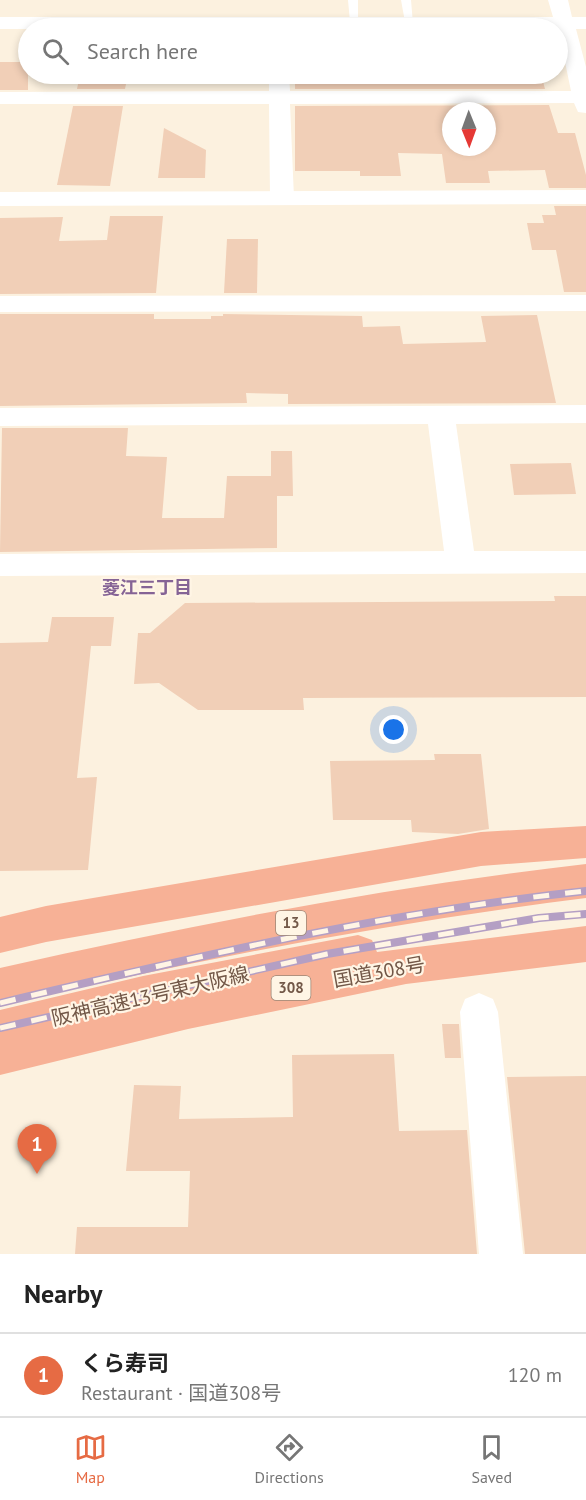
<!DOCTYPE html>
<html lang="en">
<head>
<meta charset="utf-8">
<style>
	:root { --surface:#fff; --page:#f2f2f2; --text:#222; --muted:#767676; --line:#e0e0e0; --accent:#e66b44 }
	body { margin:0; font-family:"PT Sans","Noto Sans JP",sans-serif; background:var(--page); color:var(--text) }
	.compass { position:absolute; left:442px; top:102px; width:54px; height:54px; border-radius:50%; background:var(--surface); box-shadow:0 3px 9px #0003; rotate:179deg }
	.you { position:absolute; left:394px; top:730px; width:21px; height:21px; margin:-15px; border:4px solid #fff; border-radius:50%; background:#1a73e8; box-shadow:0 0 0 9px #1a73e833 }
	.badge { display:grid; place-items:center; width:39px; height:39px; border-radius:50%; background:var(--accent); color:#fff; font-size:20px; font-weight:700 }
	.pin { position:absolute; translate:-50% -50px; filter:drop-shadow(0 2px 3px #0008) }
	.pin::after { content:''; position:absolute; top:32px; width:21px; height:18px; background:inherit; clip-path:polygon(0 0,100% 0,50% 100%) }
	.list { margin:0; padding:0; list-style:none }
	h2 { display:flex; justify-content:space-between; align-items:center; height:78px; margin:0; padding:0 24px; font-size:26px }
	h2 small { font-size:20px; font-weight:400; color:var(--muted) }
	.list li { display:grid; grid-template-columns:39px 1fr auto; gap:18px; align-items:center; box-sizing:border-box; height:84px; padding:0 24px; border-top:2px solid var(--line) }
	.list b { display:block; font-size:22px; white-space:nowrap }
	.list p { margin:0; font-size:20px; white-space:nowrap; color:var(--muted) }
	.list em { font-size:20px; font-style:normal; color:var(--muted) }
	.icon { flex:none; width:33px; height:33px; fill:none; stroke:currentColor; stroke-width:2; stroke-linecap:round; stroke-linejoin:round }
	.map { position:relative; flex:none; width:586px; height:1254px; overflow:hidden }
	.search { position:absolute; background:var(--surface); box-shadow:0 3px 9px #0003; left:18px; right:18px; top:18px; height:66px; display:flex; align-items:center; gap:15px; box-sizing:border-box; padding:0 21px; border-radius:33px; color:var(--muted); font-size:22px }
	.sheet { height:162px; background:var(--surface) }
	nav { display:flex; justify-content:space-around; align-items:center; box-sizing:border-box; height:84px; border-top:2px solid var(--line); background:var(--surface); font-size:16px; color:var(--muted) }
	nav a { display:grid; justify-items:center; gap:3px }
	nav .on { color:var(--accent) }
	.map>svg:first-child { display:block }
	.building { fill:#f1cfb7; fill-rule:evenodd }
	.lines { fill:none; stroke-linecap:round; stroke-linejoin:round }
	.lane { fill:#fff; fill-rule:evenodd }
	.street { fill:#fff; fill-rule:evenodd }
	.secondary { fill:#fff; fill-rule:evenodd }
	.highway { fill:#f7b196; fill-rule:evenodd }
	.rail-casing { stroke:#b49fc4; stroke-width:8 }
	.rail { stroke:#fff5e5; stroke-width:5; stroke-dasharray:16; stroke-linecap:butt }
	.labels { text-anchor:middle; stroke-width:4.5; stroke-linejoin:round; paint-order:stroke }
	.shield { fill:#fff5e5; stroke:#9c8676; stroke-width:1.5 }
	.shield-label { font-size:15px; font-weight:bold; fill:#725747 }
	.neighbourhood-label { font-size:18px; font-weight:bold; fill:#856395; stroke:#fff5e5 }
	.near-street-label { font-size:20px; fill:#725747; stroke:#fff5e5 }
</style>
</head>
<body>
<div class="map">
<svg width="586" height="1254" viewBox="0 0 586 1254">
	<rect width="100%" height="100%" fill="#fcf1df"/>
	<g class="building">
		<rect x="0" y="62" width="28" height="28"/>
		<path d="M80,74H128L125,89H77Z"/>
		<path d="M295,74H541L545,89H295Z"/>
		<path d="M549,105L558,133H575L586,175V188H549L545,170L488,171L490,183H446L442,154L398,153L401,176H360V171H295V106ZM451,111H487V147H451Z"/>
		<path d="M73,106H123L110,186L57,185Z"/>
		<path d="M164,128L206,150L205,178H158Z"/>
		<path d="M554,206H586V292H564L556,250H532L527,223H544L542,215H556Z"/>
		<path d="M110,216H163L156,293L0,294V218L63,217L59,241L107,240Z"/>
		<path d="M227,239H258L257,293H224Z"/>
		<path d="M0,314H154V319H211V316H223V314L362,316L363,327L400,326L403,344L486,342L481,316L537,315L556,403L288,404V394L246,393L247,403L0,406Z"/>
		<path d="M2,428H128L126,456L167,457L162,518H224L227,476H271V451H292L293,496H277V548L0,552Z"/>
		<path d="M571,463L576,494L514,495L510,464Z"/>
		<path d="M554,596H586V697L303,698L304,710H198L159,683L134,684L138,633H150L185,603L555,601Z"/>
		<path d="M52,617H114L111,646H91L77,778L97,777L88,870L0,871V643L48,642Z"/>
		<path d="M434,754H481L489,829L458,834L412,832L411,820H333L330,761L435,760Z"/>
		<path d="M442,1024H459L461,1058H445Z"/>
		<path d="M394,1054L399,1131L467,1130L477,1254H75L77,1227H188L190,1171H126L134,1085L181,1086L179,1119L293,1117L292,1055Z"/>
		<path d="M586,1076V1254H525L507,1077Z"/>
	</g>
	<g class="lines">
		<g class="lane">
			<path d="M348,0H358V24L350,22Z"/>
			<path d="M401,0H411L413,24L405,22Z"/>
		</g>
		<g class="street">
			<path d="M548,0H568L572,17H586V29H576L586,67V113L578,112L574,103L290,104L294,198L290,203H274L270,198L269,104H0V92L269,91V74H289L290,91H571L558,28L0,29V17H553Z"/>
			<path d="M586,295V311L0,312V296Z"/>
			<path d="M586,405V423L456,424L474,551H586V573L0,576V554L444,551L428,424L0,426V408Z"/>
			<path d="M479,993L493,999L498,1012L523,1254H479L460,1012L465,999Z"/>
		</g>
		<path class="secondary" d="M586,190V204L0,206V192Z"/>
		<g class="highway">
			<path d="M586,826V858L481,866L46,942L0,953V917L46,906L481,832Z"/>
			<path d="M586,864V898C388,923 194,960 0,1006V968C194,924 388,887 586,864Z"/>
			<path d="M586,926V962L406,984L188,1029L0,1075V1010L143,976L358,935L372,940L377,952Z"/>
		</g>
		<g class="rail-casing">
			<g id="rail">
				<path d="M0,1003C194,957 387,912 586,891"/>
				<path d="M0,1028L327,954L539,918L586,914"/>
			</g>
		</g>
		<use href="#rail" class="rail"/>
	</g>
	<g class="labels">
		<g class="shield">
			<rect x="276" y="911" width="30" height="24" rx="4.5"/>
			<rect x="271.5" y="976" width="39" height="24" rx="4.5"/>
		</g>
		<g class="shield-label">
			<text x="291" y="928">13</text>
			<text x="291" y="993">308</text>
		</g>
		<g class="neighbourhood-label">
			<text x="147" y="594">菱江三丁目</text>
		</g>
		<g class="near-street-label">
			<text transform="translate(379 972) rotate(-10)" y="7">国道308号</text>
			<text transform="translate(150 996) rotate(-13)" y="7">阪神高速13号東大阪線</text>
		</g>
	</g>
</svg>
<svg class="compass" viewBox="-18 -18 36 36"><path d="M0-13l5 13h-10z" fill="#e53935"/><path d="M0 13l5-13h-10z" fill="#767676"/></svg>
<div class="you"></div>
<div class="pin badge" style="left:37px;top:1174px">1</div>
<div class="search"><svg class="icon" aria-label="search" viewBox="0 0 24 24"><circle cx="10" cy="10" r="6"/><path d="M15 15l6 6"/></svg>Search here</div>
</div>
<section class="sheet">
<h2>Nearby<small></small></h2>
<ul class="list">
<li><span class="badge">1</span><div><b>くら寿司</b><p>Restaurant · 国道308号</p></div><em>120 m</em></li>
</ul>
</section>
<nav>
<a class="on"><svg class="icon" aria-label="map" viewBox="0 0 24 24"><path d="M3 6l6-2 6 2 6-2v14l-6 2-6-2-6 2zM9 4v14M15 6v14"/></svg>Map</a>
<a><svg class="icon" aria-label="directions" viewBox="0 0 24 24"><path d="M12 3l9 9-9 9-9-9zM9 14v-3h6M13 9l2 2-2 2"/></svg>Directions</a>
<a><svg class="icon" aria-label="saved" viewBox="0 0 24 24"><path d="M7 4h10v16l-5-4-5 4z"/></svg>Saved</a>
</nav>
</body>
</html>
